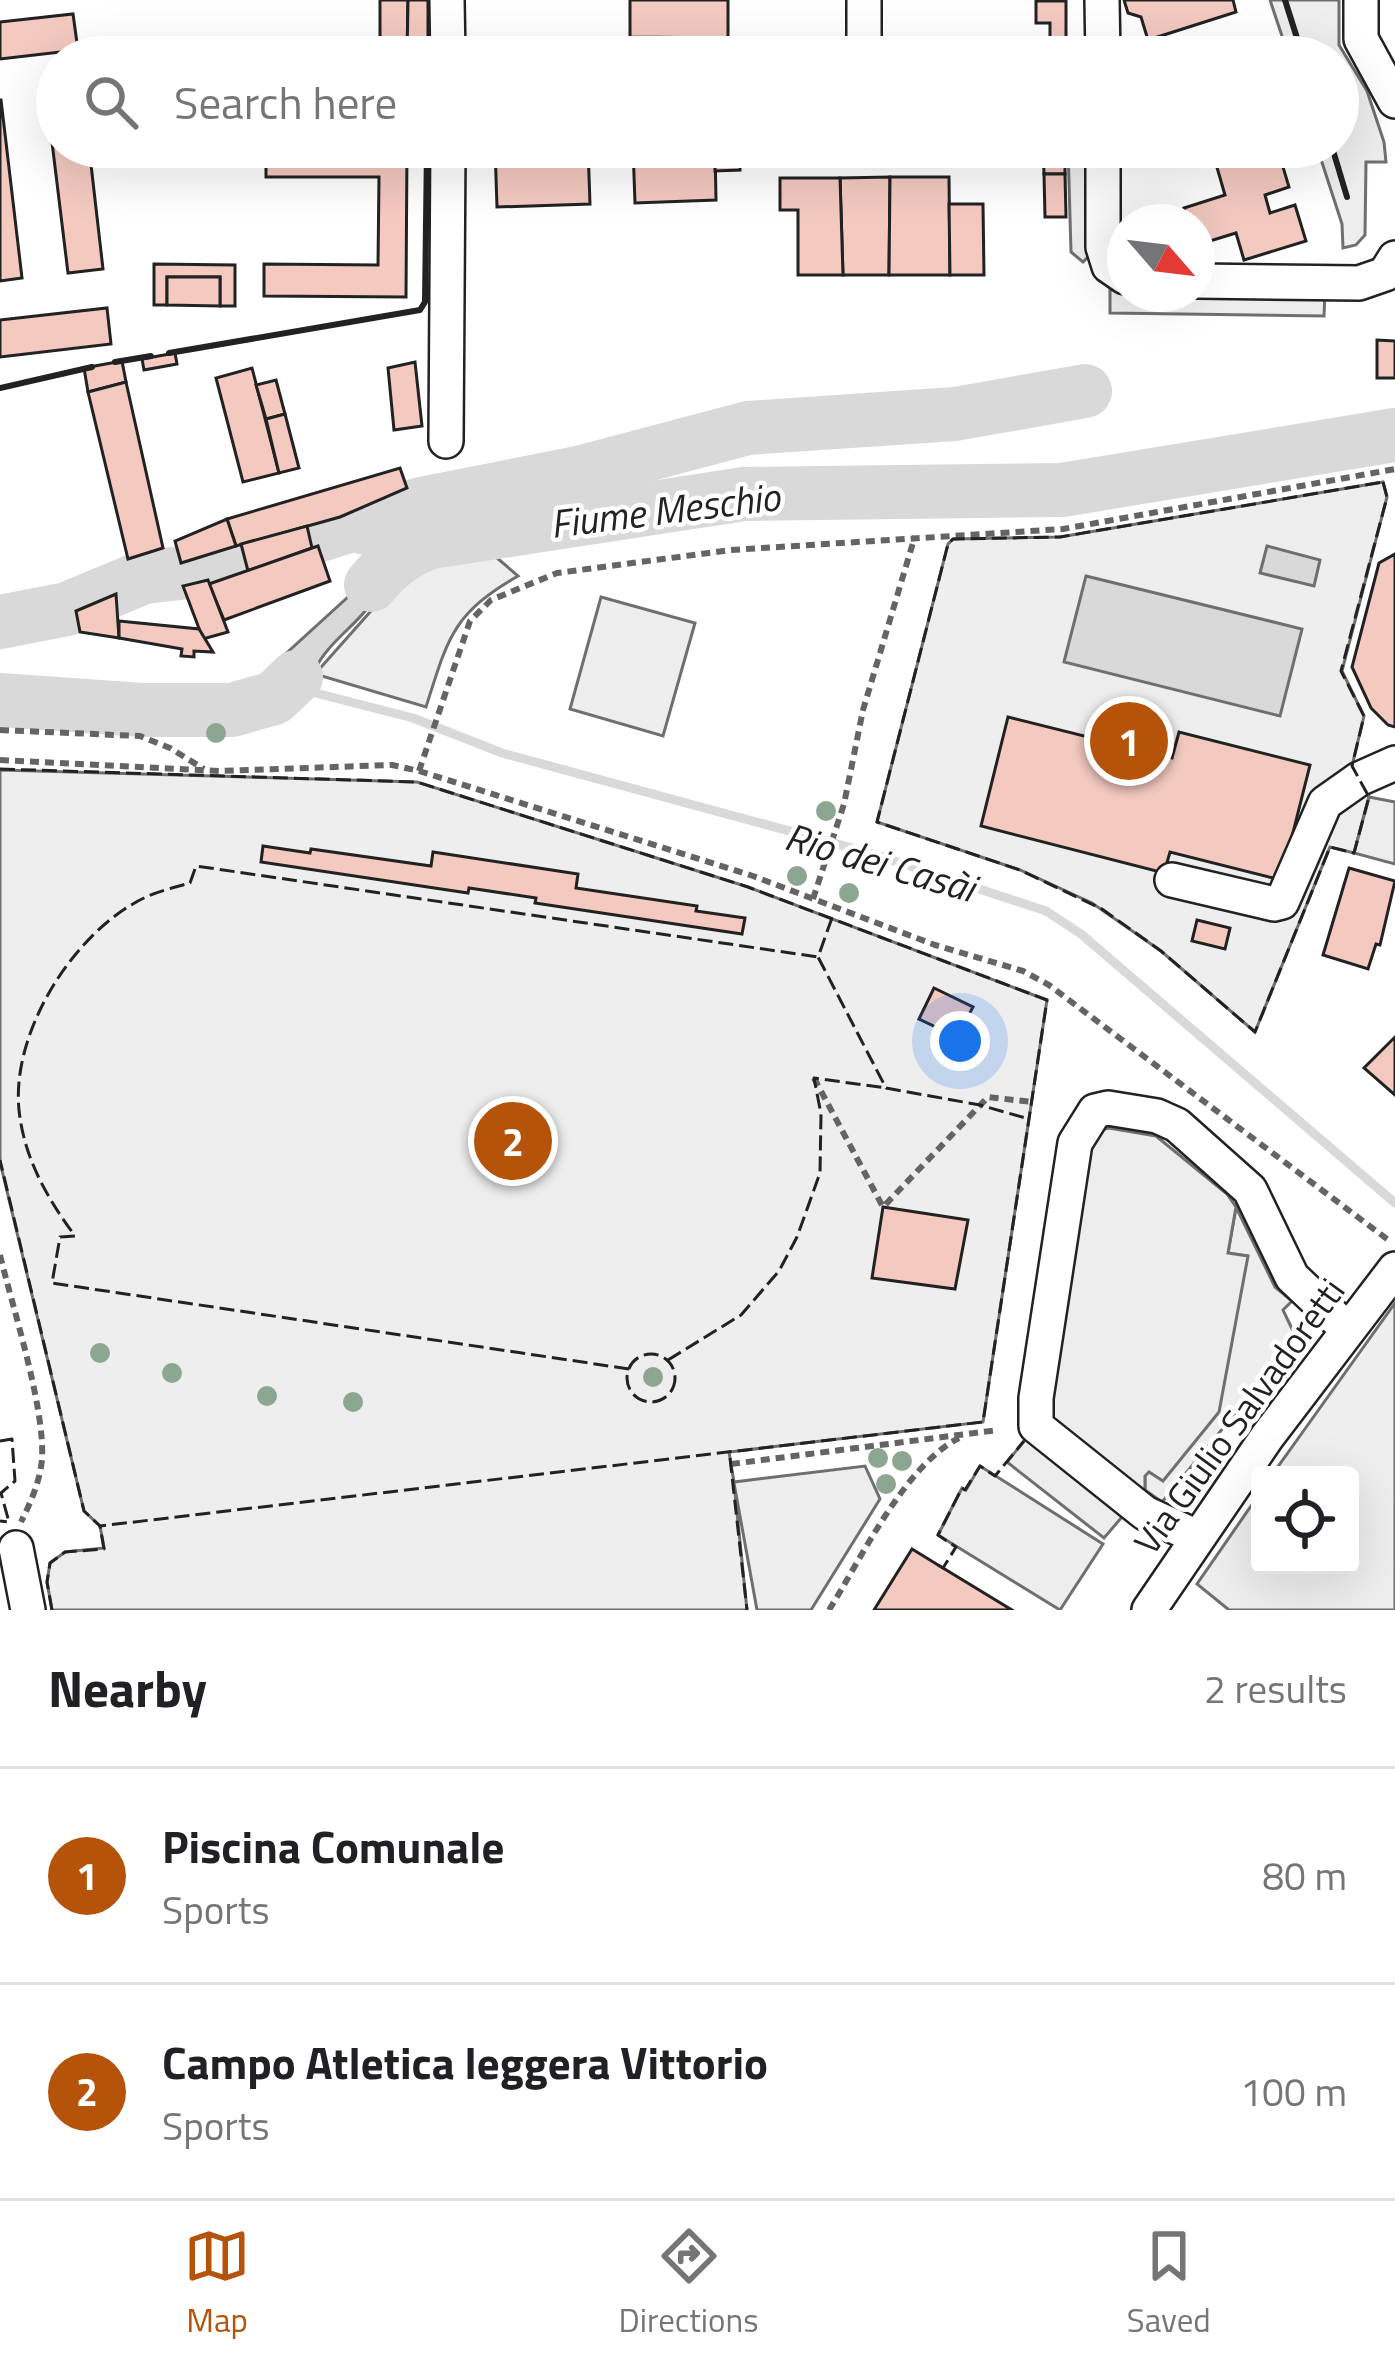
<!DOCTYPE html>
<html lang="en">
<head>
<meta charset="utf-8">
<style>
	:root { --surface:#fff; --page:#f2f2f2; --text:#202124; --muted:#757577; --line:#e0e0e0; --accent:#b45309 }
	body { margin:0; font-family:"Titillium Web",sans-serif; background:var(--page); color:var(--text) }
	.controls { position:absolute; right:36px; bottom:36px; display:grid; overflow:hidden; border-radius:12px; box-shadow:0 12px 48px #0002 }
	.controls button { width:108px; height:108px; display:grid; place-items:center; padding:0; border:0; border-bottom:3px solid var(--line); background:var(--surface); color:var(--text); font:60px sans-serif }
	.compass { position:absolute; left:1107px; top:204px; width:108px; height:108px; border-radius:50%; background:var(--surface); box-shadow:0 12px 48px #0002; rotate:118deg }
	.you { position:absolute; left:960px; top:1041px; width:42px; height:42px; margin:-30px; border:9px solid #fff; border-radius:50%; background:#1a73e8; box-shadow:0 0 0 18px #1a73e833 }
	.badge { display:grid; place-items:center; width:78px; height:78px; border-radius:50%; background:var(--accent); color:#fff; font-size:39px; font-weight:700 }
	.pin { position:absolute; translate:-50% -50%; border:6px solid #fff; box-shadow:0 3px 12px #0006 }
	.list { margin:0; padding:0; list-style:none }
	h2 { display:flex; justify-content:space-between; align-items:center; height:156px; margin:0; padding:0 48px; font-size:51px }
	h2 small { font-size:39px; font-weight:400; color:var(--muted) }
	.list li { display:grid; grid-template-columns:78px 1fr auto; gap:36px; align-items:center; box-sizing:border-box; height:216px; padding:0 48px; border-top:3px solid var(--line) }
	.list b { display:block; font-size:45px; white-space:nowrap }
	.list p { margin:0; font-size:39px; white-space:nowrap; color:var(--muted) }
	.list em { font-size:39px; font-style:normal; color:var(--muted) }
	.icon { flex:none; width:66px; height:66px; fill:none; stroke:currentColor; stroke-width:2; stroke-linecap:round; stroke-linejoin:round }
	.map { position:relative; flex:none; width:1395px; height:1610px; overflow:hidden }
	.search { position:absolute; background:var(--surface); box-shadow:0 12px 48px #0002; left:36px; right:36px; top:36px; height:132px; display:flex; align-items:center; gap:30px; box-sizing:border-box; padding:0 42px; border-radius:66px; color:var(--muted); font-size:45px }
	.sheet { height:588px; background:var(--surface) }
	nav { display:flex; justify-content:space-around; align-items:center; box-sizing:border-box; height:168px; border-top:3px solid var(--line); background:var(--surface); font-size:33px; color:var(--muted) }
	nav a { display:grid; justify-items:center; gap:6px }
	nav .on { color:var(--accent) }
	.map>svg:first-child { display:block }
	.green { fill:#eee; stroke:#6f6f6f; stroke-width:3 }
	.parking { fill:#ededed; stroke:#6f6f6f; stroke-width:3 }
	.water { fill:#d9d9d9; stroke:#6f6f6f; stroke-width:3 }
	.lines { fill:none; stroke-linecap:round; stroke-linejoin:round }
	.stream { stroke:#d9d9d9; stroke-width:9 }
	.river { stroke:#d9d9d9; stroke-width:54 }
	.building { fill:#f3c9c0; stroke:#222; stroke-width:3 }
	.minor-casing { stroke:#222; stroke-width:38 }
	.path { stroke:#646464; stroke-width:6; stroke-dasharray:9 6; stroke-linecap:butt }
	.minor { stroke:#fff; stroke-width:33 }
	.fence { stroke:#222; stroke-width:3; stroke-dasharray:15 6; stroke-linecap:butt }
	.wall { stroke:#222; stroke-width:6 }
	.tree { fill:#8da692 }
	.labels { text-anchor:middle; stroke-width:9; stroke-linejoin:round; paint-order:stroke }
	.street-label { font-size:36px; fill:#222; stroke:#fff }
	.water-label { font-size:39px; font-style:italic; fill:#222; stroke:#fff }
</style>
</head>
<body>
<div class="map">
<svg width="1395" height="1610" viewBox="0 0 1395 1610">
	<rect width="100%" height="100%" fill="#fff"/>
	<g class="green">
		<path d="M1270,0H1339V45L1367,91L1384,142L1386,162H1366L1365,235L1356,245L1343,248L1342,224L1317,147H1338V57H1289Z"/>
		<path d="M1383,482L1387,497L1342,671L1364,716L1352,766L1369,797L1354,853L1330,847L1255,1032L1161,951L1092,903L1020,870L877,822L948,544L953,539L1060,537Z"/>
		<path d="M496,557L518,576C452,614 448,638 426,707L315,674L402,576L440,561Z"/>
		<path d="M601,597L695,623L663,736L570,709Z"/>
		<path d="M0,770L417,782L748,887L1047,1000L983,1422L729,1452L734,1482L865,1466L880,1499L811,1610H757L734,1483L747,1610H52L47,1582L50,1563L65,1552L104,1548L100,1526L84,1511L0,1162Z"/>
		<path d="M1236,1207L1275,1287L1292,1301L1283,1310L1294,1333L1291,1346L1162,1502L1145,1490V1476L1247,1256L1228,1253Z"/>
		<path d="M1395,1303V1610H1229L1197,1584L1260,1493V1565H1350V1475H1272Z"/>
	</g>
	<g class="parking">
		<path d="M1068,147H1090L1092,253L1083,262L1071,252Z"/>
		<path d="M1110,290H1125V294L1325,292L1324,316L1110,313Z"/>
		<path d="M1369,797L1395,802V864L1354,853Z"/>
		<path d="M1109,1128L1156,1136L1227,1194L1236,1207L1228,1253L1248,1256L1219,1412L1163,1481L1149,1472L1145,1476V1490L1104,1538L1007,1462L1051,1408L1089,1144L1101,1130Z"/>
		<path d="M980,1466L1103,1544L1060,1610L938,1535L962,1488L966,1490Z"/>
	</g>
	<g class="water">
		<path d="M416,537L431,542C405,563 388,585 366,610C354,625 339,636 327,651C317,662 311,679 302,690C278,716 243,717 217,700L259,678L349,596L370,566L395,545Z"/>
		<path d="M1267,546L1320,560L1314,586L1260,573Z"/>
		<path d="M1086,576L1302,629L1280,716L1064,662Z"/>
	</g>
	<g class="lines">
		<path class="stream" d="M292,687L413,718L502,753L867,852L1046,911L1081,934L1395,1203"/>
		<g class="river">
			<path d="M352,525L421,504L578,473L748,428L955,414L1085,391"/>
			<path d="M371,585C389,563 404,552 431,542L744,494L1062,490L1395,435"/>
			<path d="M0,622L67,609L144,577L208,570L352,525L388,533"/>
			<path d="M0,700L142,710H232L274,698L296,677"/>
		</g>
	</g>
	<g class="building">
		<path d="M380,0H408L407,57H380Z"/>
		<path d="M408,0H428V57H407Z"/>
		<path d="M630,0H728V38L630,37Z"/>
		<path d="M1124,0H1233L1236,12L1148,40L1141,17L1128,13Z"/>
		<path d="M1036,1H1066V57H1037L1050,56V23H1036Z"/>
		<path d="M73,14L78,50L0,59V22Z"/>
		<path d="M57,91V147H89L103,269L68,273L46,93Z"/>
		<path d="M1,100L22,278L0,281V100Z"/>
		<path d="M266,147H407L406,297L264,296V264L378,265L379,177H266Z"/>
		<path d="M495,147H588L590,204L497,207Z"/>
		<path d="M633,147H715L716,200L635,203Z"/>
		<path d="M1065,147V174H1044L1043,148Z"/>
		<path d="M1270,147H1277L1289,187L1265,195L1270,213L1295,205L1306,241L1244,260L1236,233L1197,245V222H1188L1184,208L1225,195L1216,164Z"/>
		<path d="M740,148V170L715,171V149Z"/>
		<path d="M1044,174H1065L1066,217H1045Z"/>
		<path d="M890,177L889,275H843L840,178Z"/>
		<path d="M890,177H949L950,275H889Z"/>
		<path d="M780,178H840L843,275H798V210H780Z"/>
		<path d="M949,204H983L984,275H950Z"/>
		<path d="M154,264L235,265V306H220V277H167V305H154Z"/>
		<path d="M167,277H220V306L167,305Z"/>
		<path d="M107,308L111,344L0,357V320Z"/>
		<path d="M1377,340L1395,341V378H1377Z"/>
		<path d="M175,353L177,364L144,370L142,359Z"/>
		<path d="M122,361L126,382L88,392L84,368Z"/>
		<path d="M415,362L422,426L394,430L388,368Z"/>
		<path d="M252,368L279,473L243,482L216,378Z"/>
		<path d="M276,380L285,414L266,419L256,385Z"/>
		<path d="M126,382L163,548L128,559L88,392Z"/>
		<path d="M285,414L299,468L279,473L266,419Z"/>
		<path d="M400,468L407,488L340,517L236,546L227,519Z"/>
		<path d="M227,519L236,546L181,563L175,541Z"/>
		<path d="M307,526L312,548L248,571L241,544Z"/>
		<path d="M318,546L330,581L224,620L209,584Z"/>
		<path d="M1395,554V727L1388,725L1371,708L1352,667L1379,563Z"/>
		<path d="M208,580L228,632L203,639L183,586Z"/>
		<path d="M116,594L119,638L80,632L76,611Z"/>
		<path d="M119,621L199,629L213,652L194,651V657L181,656L182,649L119,638Z"/>
		<path d="M1008,717L1172,758L1179,732L1310,765L1281,880L1170,852L1164,873L981,826Z"/>
		<path d="M263,846L310,853L311,849L431,866L433,852L578,874L576,888L697,906L696,911L745,918L742,934L535,903L536,898L469,888L468,893L261,862Z"/>
		<path d="M1349,868L1395,881L1380,945L1376,944L1368,969L1323,955Z"/>
		<path d="M1197,920L1230,928L1225,949L1192,941Z"/>
		<path d="M934,988L973,1007L957,1037L919,1019Z"/>
		<path d="M1395,1037V1095L1364,1068Z"/>
		<path d="M883,1207L968,1220L955,1289L872,1278Z"/>
		<path d="M912,1549L943,1568L1012,1610H874Z"/>
	</g>
	<g class="lines">
		<g class="minor-casing">
			<g id="minor">
				<path d="M447,0L448,57"/>
				<path d="M864,0V57"/>
				<path d="M1102,0L1103,57"/>
				<path d="M1361,0V39L1395,101"/>
				<path d="M1103,147V247L1109,266L1125,277"/>
				<path d="M1197,281L1359,283L1385,274L1395,258"/>
				<path d="M446,441L448,147"/>
				<path d="M1172,880L1274,904L1282,902L1325,803L1359,779L1395,763"/>
				<path d="M1197,1537L1145,1513L1036,1426V1398L1075,1143L1095,1111L1108,1108L1157,1116L1177,1125L1250,1190L1292,1277L1347,1329"/>
				<path d="M16,1548L28,1610"/>
				<path d="M1149,1610L1267,1437L1395,1269"/>
			</g>
		</g>
		<g class="path">
			<path d="M0,730L140,736L170,748L204,769"/>
			<path d="M0,760L219,771L392,765L419,771L753,876L935,945L1023,971L1049,985L1391,1242"/>
			<path d="M419,771L470,621L491,600L557,573L731,550L1063,529L1395,469"/>
			<path d="M813,899L844,804L863,710L915,536"/>
			<path d="M814,1078L883,1207L988,1097L1032,1102"/>
			<path d="M0,1255C13,1309 45,1407 42,1459C40,1481 31,1502 21,1522"/>
			<path d="M731,1464L998,1430"/>
			<path d="M829,1610C861,1559 905,1465 959,1438"/>
		</g>
		<use href="#minor" class="minor"/>
		<g class="fence">
			<path d="M1383,482L1387,497L1341,671L1364,716L1352,766L1369,797L1354,853L1330,847L1255,1032L1161,951L1102,909L1020,870L877,822L948,544L953,539L1060,537Z"/>
			<path d="M0,769L417,782L748,887L1047,1000L983,1422L100,1526L84,1511L0,1160"/>
			<path d="M832,918L818,957L886,1088L980,1105L1029,1119"/>
			<circle cx="651" cy="1378" r="24"/>
			<path d="M668,1360L741,1315L779,1271L797,1237L820,1173L821,1114L814,1078L886,1088"/>
			<path d="M629,1369L52,1283L60,1237L75,1236C47,1198 24,1158 19,1110C11,1031 75,930 146,897C159,891 176,887 190,883L196,866L818,957"/>
			<path d="M0,1441L12,1439L15,1481L1,1493L9,1522L0,1521"/>
			<path d="M730,1458L747,1610"/>
			<path d="M938,1565L943,1568L956,1547L938,1535L962,1488L965,1490L980,1466L995,1476L1024,1441"/>
			<path d="M52,1610L47,1582L50,1563L65,1552L104,1549L100,1526"/>
		</g>
		<g class="wall">
			<path d="M1285,0L1303,57"/>
			<path d="M1332,147L1347,197"/>
			<path d="M169,353L420,310L425,302L427,147"/>
			<path d="M115,362L151,356"/>
			<path d="M0,388L92,367"/>
		</g>
	</g>
	<g class="tree">
		<circle cx="216" cy="733" r="10"/>
		<circle cx="826" cy="811" r="10"/>
		<circle cx="797" cy="876" r="10"/>
		<circle cx="849" cy="893" r="10"/>
		<circle cx="100" cy="1353" r="10"/>
		<circle cx="172" cy="1373" r="10"/>
		<circle cx="653" cy="1377" r="10"/>
		<circle cx="267" cy="1396" r="10"/>
		<circle cx="353" cy="1402" r="10"/>
		<circle cx="878" cy="1458" r="10"/>
		<circle cx="902" cy="1461" r="10"/>
		<circle cx="886" cy="1484" r="10"/>
	</g>
	<g class="labels">
		<g class="street-label">
			<text transform="translate(1239 1416) rotate(-54)" y="13">Via Giulio Salvadoretti</text>
		</g>
		<g class="water-label">
			<text transform="translate(665 510) rotate(-7)" y="14">Fiume Meschio</text>
			<text transform="translate(880 862) rotate(16)" y="14">Rio dei Casài</text>
		</g>
	</g>
</svg>
<div class="controls">
<button><svg class="icon" aria-label="locate" viewBox="0 0 24 24"><circle cx="12" cy="12" r="6"/><path d="M12 2v4M12 18v4M2 12h4M18 12h4"/></svg></button>
</div>
<svg class="compass" viewBox="-18 -18 36 36"><path d="M0-13l5 13h-10z" fill="#e53935"/><path d="M0 13l5-13h-10z" fill="#757577"/></svg>
<div class="you"></div>
<div class="pin badge" style="left:1129px;top:741px">1</div>
<div class="pin badge" style="left:513px;top:1141px">2</div>
<div class="search"><svg class="icon" aria-label="search" viewBox="0 0 24 24"><circle cx="10" cy="10" r="6"/><path d="M15 15l6 6"/></svg>Search here</div>
</div>
<section class="sheet">
<h2>Nearby<small>2 results</small></h2>
<ul class="list">
<li><span class="badge">1</span><div><b>Piscina Comunale</b><p>Sports</p></div><em>80 m</em></li>
<li><span class="badge">2</span><div><b>Campo Atletica leggera Vittorio</b><p>Sports</p></div><em>100 m</em></li>
</ul>
</section>
<nav>
<a class="on"><svg class="icon" aria-label="map" viewBox="0 0 24 24"><path d="M3 6l6-2 6 2 6-2v14l-6 2-6-2-6 2zM9 4v14M15 6v14"/></svg>Map</a>
<a><svg class="icon" aria-label="directions" viewBox="0 0 24 24"><path d="M12 3l9 9-9 9-9-9zM9 14v-3h6M13 9l2 2-2 2"/></svg>Directions</a>
<a><svg class="icon" aria-label="saved" viewBox="0 0 24 24"><path d="M7 4h10v16l-5-4-5 4z"/></svg>Saved</a>
</nav>
</body>
</html>
